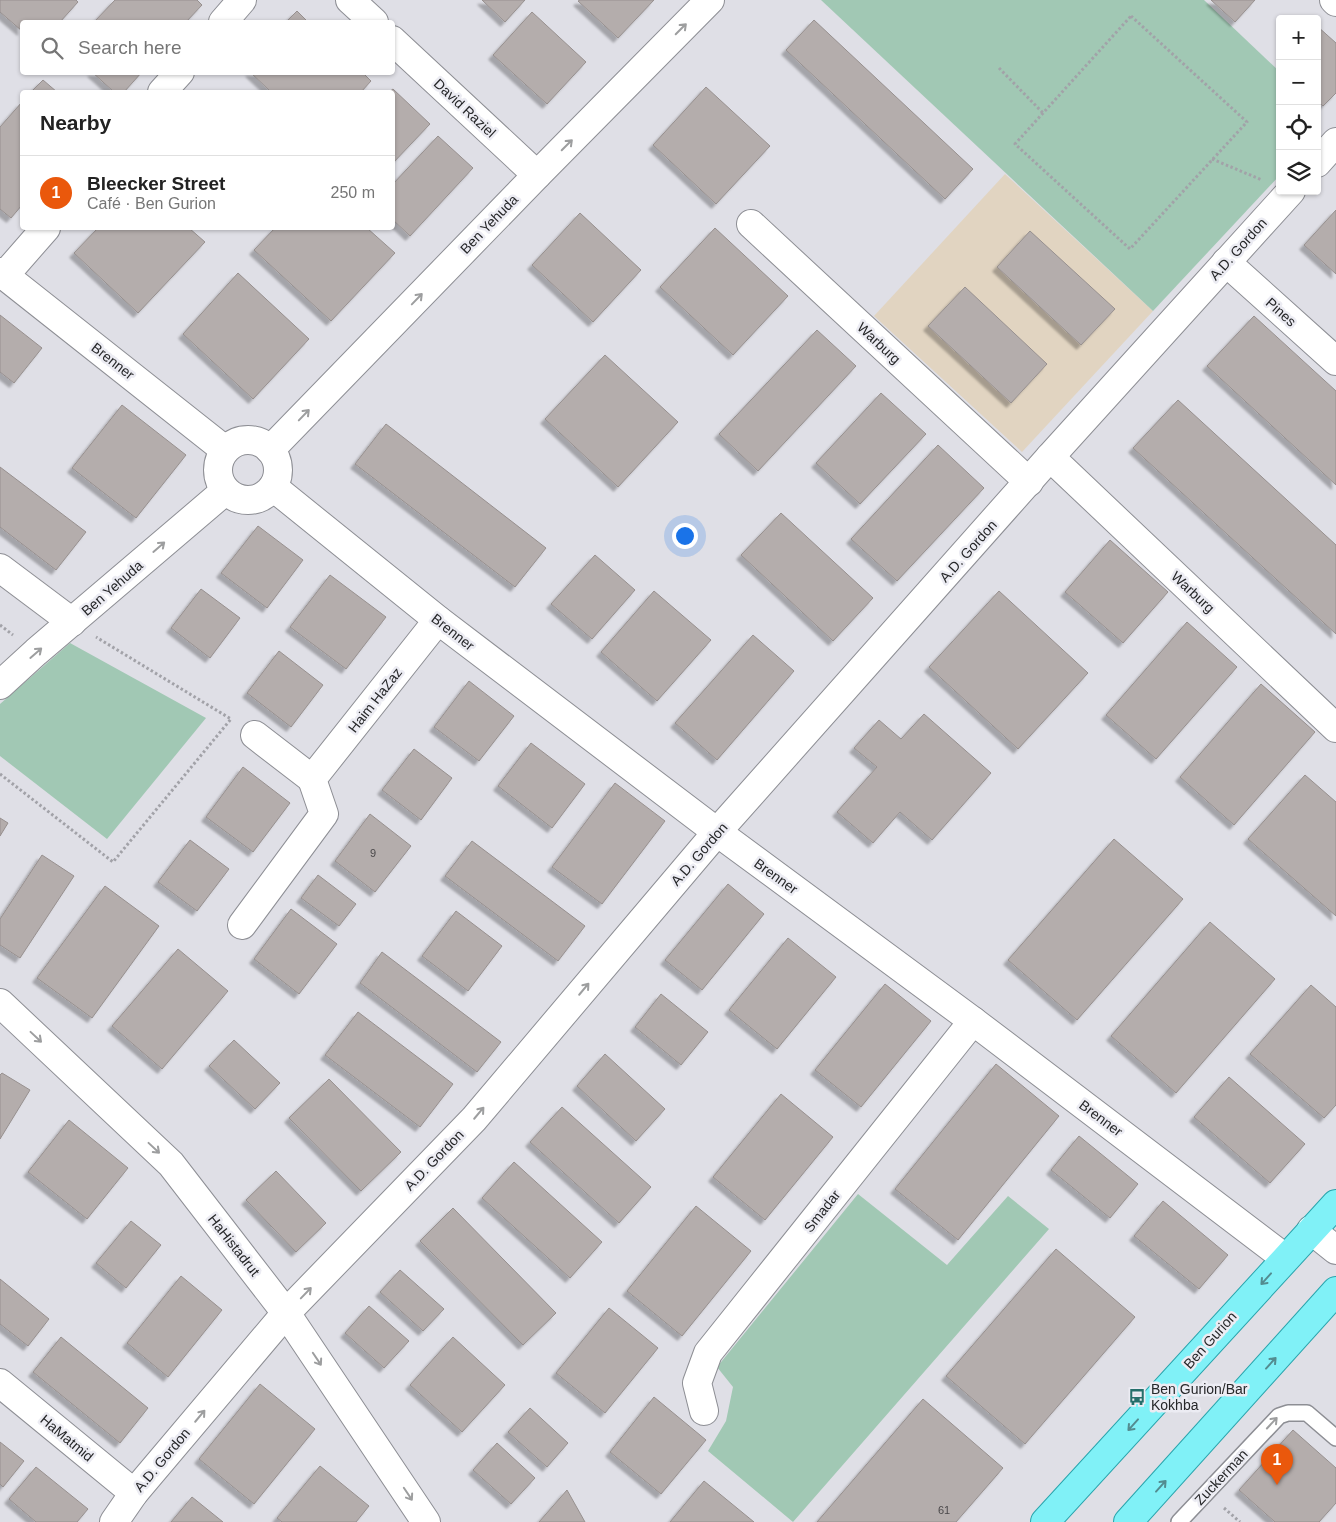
<!DOCTYPE html>
<html lang="en">
<head>
<meta charset="utf-8">
<style>
	:root { --surface:#fff; --page:#f2f2f2; --text:#222; --muted:#767676; --line:#e0e0e0; --accent:#ea580c }
	body { margin:0; font-family:Helvetica,sans-serif; background:var(--page); color:var(--text) }
	.controls { position:absolute; right:15px; top:15px; display:grid; overflow:hidden; border-radius:5px; box-shadow:0 1px 4px #0004 }
	.controls button { width:45px; height:45px; display:grid; place-items:center; padding:0; border:0; border-bottom:1px solid var(--line); background:var(--surface); color:var(--text); font:25px sans-serif }
	.you { position:absolute; left:684px; top:535px; width:18px; height:18px; margin:-12px; border:4px solid #fff; border-radius:50%; background:#1a73e8; box-shadow:0 0 0 8px #1a73e833 }
	.badge { display:grid; place-items:center; width:32px; height:32px; border-radius:50%; background:var(--accent); color:#fff; font-size:16px; font-weight:700 }
	.pin { position:absolute; translate:-50% -41px; filter:drop-shadow(0 1px 2px #0008) }
	.pin::after { content:''; position:absolute; top:26px; width:18px; height:15px; background:inherit; clip-path:polygon(0 0,100% 0,50% 100%) }
	.list { margin:0; padding:0; list-style:none }
	h2 { display:flex; justify-content:space-between; align-items:center; height:65px; margin:0; padding:0 20px; font-size:21px }
	h2 small { font-size:16px; font-weight:400; color:var(--muted) }
	.list li { display:grid; grid-template-columns:32px 1fr auto; gap:15px; align-items:center; box-sizing:border-box; height:75px; padding:0 20px; border-top:1px solid var(--line) }
	.list b { display:block; font-size:19px; white-space:nowrap }
	.list p { margin:0; font-size:16px; white-space:nowrap; color:var(--muted) }
	.list em { font-size:16px; font-style:normal; color:var(--muted) }
	.icon { flex:none; width:28px; height:28px; fill:none; stroke:currentColor; stroke-width:2; stroke-linecap:round; stroke-linejoin:round }
	.map { position:relative; flex:none; width:1336px; height:1522px; overflow:hidden }
	.search { position:absolute; background:var(--surface); box-shadow:0 1px 4px #0004; left:20px; top:20px; width:375px; height:55px; display:flex; align-items:center; gap:12px; box-sizing:border-box; padding:0 18px; border-radius:5px; color:var(--muted); font-size:19px }
	.panel { position:absolute; background:var(--surface); box-shadow:0 1px 4px #0004; left:20px; top:90px; width:375px; height:140px; border-radius:5px }
	.map>svg:first-child { display:block }
	.education { fill:#e1d4c1 }
	.green { fill:#a1c8b4 }
	.building { fill:#b4adac; stroke:#97908f; filter:url(#shadow) }
	.lines { fill:none; stroke-linecap:round; stroke-linejoin:round }
	.service-casing { stroke:#8d8e94; stroke-width:18 }
	.minor-casing { stroke:#8d8e94; stroke-width:30 }
	.tertiary-casing { stroke:#8d8e94; stroke-width:30 }
	.primary-casing { stroke:#29a4ac; stroke-width:30 }
	.path { stroke:#a2a2a8; stroke-width:3; stroke-dasharray:2.5 2.5; stroke-linecap:butt }
	.service { stroke:#fff; stroke-width:15 }
	.minor { stroke:#fff; stroke-width:28 }
	.tertiary { stroke:#fff; stroke-width:28 }
	.primary { stroke:#80f1f7; stroke-width:28 }
	.oneway { stroke:#9d9e9f }
	.oneway2 { stroke:#538c90 }
	.labels { text-anchor:middle; stroke-width:5; stroke-linejoin:round; paint-order:stroke }
	.number-label { font-size:11px; fill:#4a484a }
	.street-label { font-size:14px; fill:#262729; stroke:#ececf3 }
	.poi-label { font-size:14px; fill:#262729; stroke:#ececf3; text-anchor:start }
</style>
</head>
<body>
<div class="map">
<svg width="1336" height="1522" viewBox="0 0 1336 1522">
	<defs>
		<filter id="shadow"><feDropShadow dx="-4.5" dy="4.5" stdDeviation="1" flood-color="#0004"/></filter>
	</defs>
	<rect width="100%" height="100%" fill="#dfdfe6"/>
	<path class="education" d="M1005,174L1153,311L1022,452L874,316Z"/>
	<g class="green">
		<path d="M821,0H1204L1280,72V175L1153,311Z"/>
		<path d="M70,643L206,718L107,839L0,756V704Z"/>
		<path d="M858,1194L947,1265L1008,1196L1049,1229L793,1522L708,1451L726,1421L733,1387L717,1367Z"/>
	</g>
	<g class="building">
		<path d="M0,0H76L78,2L60,22H22V31L0,12Z"/>
		<path d="M115,0H197L202,5L186,22H94Z"/>
		<path d="M482,0H525L505,22Z"/>
		<path d="M580,0H654L618,38L578,1Z"/>
		<path d="M1211,0H1255L1235,22Z"/>
		<path d="M297,11L308,22H286Z"/>
		<path d="M532,12L586,62L547,104L493,55Z"/>
		<path d="M814,20L973,169L945,199L786,50Z"/>
		<path d="M1317,26L1336,43V93L1323,106L1317,101Z"/>
		<path d="M92,72H142L124,92H114Z"/>
		<path d="M250,72H362L371,81L361,92H271Z"/>
		<path d="M43,80L57,92H31Z"/>
		<path d="M706,87L770,146L716,204L653,145Z"/>
		<path d="M393,89L430,124L392,164V92H389Z"/>
		<path d="M22,102V205L11,218L0,209V127Z"/>
		<path d="M438,136L473,168L410,236L392,219V185Z"/>
		<path d="M1336,210V274L1304,245Z"/>
		<path d="M580,213L641,270L593,322L532,265Z"/>
		<path d="M98,228H189L205,242L138,313L74,253Z"/>
		<path d="M275,228H367L395,253L331,321L254,250Z"/>
		<path d="M715,228L788,296L733,355L660,287Z"/>
		<path d="M1030,231L1115,309L1081,345L997,267Z"/>
		<path d="M238,273L309,339L253,399L183,334Z"/>
		<path d="M965,287L1047,364L1011,403L928,326Z"/>
		<path d="M0,315L42,348L14,383L0,372Z"/>
		<path d="M1254,316L1336,391V485L1207,366Z"/>
		<path d="M817,330L856,366L758,471L719,434Z"/>
		<path d="M605,355L678,422L618,487L545,419Z"/>
		<path d="M881,393L926,434L860,504L816,463Z"/>
		<path d="M1178,400L1336,545V634L1133,448Z"/>
		<path d="M122,405L186,455L136,518L72,468Z"/>
		<path d="M386,424L546,548L515,587L355,464Z"/>
		<path d="M938,445L984,488L897,581L851,539Z"/>
		<path d="M0,467L86,532L56,570L0,527Z"/>
		<path d="M781,513L873,598L833,641L741,555Z"/>
		<path d="M258,526L303,560L267,608L221,573Z"/>
		<path d="M1110,540L1168,592L1123,643L1065,592Z"/>
		<path d="M595,555L635,590L592,639L551,604Z"/>
		<path d="M330,575L386,617L346,669L290,627Z"/>
		<path d="M201,589L240,618L210,658L171,628Z"/>
		<path d="M654,591L711,640L657,701L601,652Z"/>
		<path d="M999,591L1088,673L1018,749L929,667Z"/>
		<path d="M1187,622L1237,667L1156,759L1106,715Z"/>
		<path d="M753,635L794,671L717,760L675,723Z"/>
		<path d="M279,651L323,685L291,727L247,693Z"/>
		<path d="M469,681L514,716L479,761L434,727Z"/>
		<path d="M1261,684L1315,732L1234,825L1180,777Z"/>
		<path d="M924,714L991,773L932,840L900,812L873,843L837,812L877,767L854,748L879,720L901,739Z"/>
		<path d="M531,743L585,784L552,828L498,786Z"/>
		<path d="M414,749L452,778L421,820L382,790Z"/>
		<path d="M243,767L290,803L253,852L206,817Z"/>
		<path d="M1305,775L1336,802V916L1248,839Z"/>
		<path d="M615,783L665,821L602,904L552,867Z"/>
		<path d="M370,814L411,846L375,892L335,861Z"/>
		<path d="M0,818L8,823L0,836Z"/>
		<path d="M1114,839L1183,899L1077,1020L1008,960Z"/>
		<path d="M190,840L229,869L197,911L158,882Z"/>
		<path d="M472,841L585,926L558,961L445,876Z"/>
		<path d="M42,855L74,876L20,958L0,945V919Z"/>
		<path d="M318,875L356,904L339,926L301,898Z"/>
		<path d="M728,884L764,914L702,990L665,960Z"/>
		<path d="M105,886L159,926L92,1018L37,978Z"/>
		<path d="M291,909L337,944L299,994L254,959Z"/>
		<path d="M456,911L502,946L468,991L422,956Z"/>
		<path d="M1210,922L1275,979L1176,1093L1111,1036Z"/>
		<path d="M788,938L836,977L777,1049L729,1010Z"/>
		<path d="M178,949L228,991L162,1069L112,1026Z"/>
		<path d="M382,952L501,1042L477,1072L360,983Z"/>
		<path d="M885,984L931,1021L861,1107L815,1070Z"/>
		<path d="M1311,985L1336,1007V1105L1324,1118L1250,1054Z"/>
		<path d="M661,994L708,1032L681,1065L635,1027Z"/>
		<path d="M358,1012L453,1084L420,1127L325,1055Z"/>
		<path d="M234,1040L280,1083L255,1109L209,1066Z"/>
		<path d="M605,1054L665,1109L636,1141L577,1086Z"/>
		<path d="M996,1064L1059,1116L958,1240L895,1189Z"/>
		<path d="M2,1073L30,1090L0,1139V1075Z"/>
		<path d="M1229,1077L1305,1144L1270,1183L1194,1117Z"/>
		<path d="M329,1079L401,1152L361,1191L289,1118Z"/>
		<path d="M781,1094L833,1137L765,1220L713,1177Z"/>
		<path d="M562,1107L651,1187L619,1223L530,1142Z"/>
		<path d="M69,1120L128,1168L87,1219L28,1172Z"/>
		<path d="M1079,1136L1138,1184L1110,1218L1051,1170Z"/>
		<path d="M514,1162L602,1242L570,1278L482,1198Z"/>
		<path d="M276,1171L326,1223L296,1252L246,1200Z"/>
		<path d="M1163,1201L1228,1255L1199,1289L1134,1236Z"/>
		<path d="M696,1206L751,1251L682,1336L627,1291Z"/>
		<path d="M453,1208L556,1313L523,1345L420,1241Z"/>
		<path d="M131,1221L161,1245L126,1288L96,1263Z"/>
		<path d="M1056,1249L1135,1317L1025,1444L946,1376Z"/>
		<path d="M400,1270L444,1309L423,1331L380,1292Z"/>
		<path d="M181,1276L222,1310L168,1377L127,1343Z"/>
		<path d="M0,1279L49,1319L28,1346L0,1324Z"/>
		<path d="M369,1306L409,1341L384,1368L345,1333Z"/>
		<path d="M609,1308L658,1348L605,1413L556,1373Z"/>
		<path d="M61,1337L148,1408L120,1443L33,1372Z"/>
		<path d="M453,1337L505,1385L462,1432L410,1385Z"/>
		<path d="M260,1384L315,1429L254,1504L199,1459Z"/>
		<path d="M654,1397L706,1440L661,1494L610,1452Z"/>
		<path d="M923,1399L1003,1468L956,1522H817Z"/>
		<path d="M530,1408L568,1443L547,1467L508,1432Z"/>
		<path d="M1293,1430L1336,1468V1503L1319,1522H1275L1239,1490Z"/>
		<path d="M0,1442L24,1461L3,1487L0,1484Z"/>
		<path d="M497,1443L535,1478L511,1504L473,1470Z"/>
		<path d="M320,1466L369,1506L356,1522H282L277,1518Z"/>
		<path d="M36,1467L88,1509L77,1522H36L9,1499Z"/>
		<path d="M704,1481L754,1522H670Z"/>
		<path d="M567,1490L585,1522H539Z"/>
		<path d="M192,1497L223,1522H171Z"/>
	</g>
	<g class="lines">
		<g class="service-casing">
			<path id="service" d="M1179,1522L1279,1416L1288,1413H1307L1336,1438"/>
		</g>
		<g class="minor-casing">
			<g id="minor">
				<path d="M350,0L374,22"/>
				<path d="M1334,0L1336,2"/>
				<path d="M223,22L242,0"/>
				<path d="M392,40L537,175"/>
				<path d="M162,92L180,72"/>
				<path d="M1317,163L1336,142"/>
				<path d="M751,224L1029,482"/>
				<path d="M1226,262L1336,361"/>
				<path d="M0,272L225,450"/>
				<path d="M4,276L46,228"/>
				<circle cx="248" cy="470" r="30"/>
				<path d="M270,450L537,175L710,0"/>
				<path d="M1050,457L1336,728"/>
				<path d="M273,487L438,620L717,832L973,1021L1285,1258"/>
				<path d="M0,568L72,622"/>
				<path d="M0,685L36,652L225,491"/>
				<path d="M255,735L312,779"/>
				<path d="M242,925L324,814L312,779L438,620"/>
				<path d="M0,1003L171,1164L286,1313L426,1522"/>
				<path d="M0,1383L134,1493"/>
				<path d="M704,1411L697,1383L708,1353L973,1021"/>
				<path d="M114,1522L134,1493L286,1313L474,1119L717,832L1050,457L1291,191"/>
			</g>
		</g>
		<g class="tertiary-casing">
			<path id="tertiary" d="M1311,1230L1336,1250"/>
		</g>
		<g class="primary-casing">
			<g id="primary">
				<path d="M1045,1522L1336,1204"/>
				<path d="M1128,1522L1336,1291"/>
			</g>
		</g>
		<g class="path">
			<path d="M1131,16L1247,122L1130,249L1015,144Z"/>
			<path d="M999,68L1043,113"/>
			<path d="M1212,159L1262,180"/>
			<path d="M0,625L13,635"/>
			<path d="M0,774L113,862L231,719L96,637"/>
			<path d="M1224,1508L1240,1522"/>
		</g>
		<use href="#service" class="service"/>
		<use href="#minor" class="minor"/>
		<use href="#tertiary" class="tertiary"/>
		<use href="#primary" class="primary"/>
	</g>
	<defs><path id="oneway-shaft" d="M-6 0H5M1.5-3L5.5 0L1.5 3" fill="none" stroke-width="1.6" stroke-linecap="round" stroke-linejoin="round" transform="scale(1.25)"/></defs>
	<g class="oneway">
		<use href="#oneway-shaft" transform="translate(681 29) rotate(-45)"/>
		<use href="#oneway-shaft" transform="translate(567 145) rotate(-45)"/>
		<use href="#oneway-shaft" transform="translate(417 299) rotate(-46)"/>
		<use href="#oneway-shaft" transform="translate(304 415) rotate(-46)"/>
		<use href="#oneway-shaft" transform="translate(159 547) rotate(-41)"/>
		<use href="#oneway-shaft" transform="translate(36 653) rotate(-41)"/>
		<use href="#oneway-shaft" transform="translate(584 989) rotate(-50)"/>
		<use href="#oneway-shaft" transform="translate(36 1037) rotate(43)"/>
		<use href="#oneway-shaft" transform="translate(479 1113) rotate(-50)"/>
		<use href="#oneway-shaft" transform="translate(154 1148) rotate(43)"/>
		<use href="#oneway-shaft" transform="translate(306 1293) rotate(-46)"/>
		<use href="#oneway-shaft" transform="translate(317 1359) rotate(56)"/>
		<use href="#oneway-shaft" transform="translate(200 1416) rotate(-50)"/>
		<use href="#oneway-shaft" transform="translate(1272 1423) rotate(-47)"/>
		<use href="#oneway-shaft" transform="translate(408 1494) rotate(56)"/>
	</g>
	<g class="oneway2">
		<use href="#oneway-shaft" transform="translate(1266 1279) rotate(132)"/>
		<use href="#oneway-shaft" transform="translate(1271 1363) rotate(-48)"/>
		<use href="#oneway-shaft" transform="translate(1133 1425) rotate(132)"/>
		<use href="#oneway-shaft" transform="translate(1161 1486) rotate(-48)"/>
	</g>
	<defs>
		<g id="bus-bare" transform="scale(1.35)"><path d="M-5-6H5V4H4V6H2V4H-2V6H-4V4H-5ZM-3.5-4V0h7V-4ZM-3.5 1.2v1.5H-2V1.2ZM2 1.2v1.5H3.5V1.2Z" fill="#256f6b" stroke="#ececf3" stroke-width="2.5" paint-order="stroke"/></g>
	</defs>
	<g fill-rule="evenodd">
		<use href="#bus-bare" x="1137" y="1397"/>
	</g>
	<g class="labels">
		<g class="number-label">
			<text x="373" y="857">9</text>
			<text x="944" y="1514">61</text>
		</g>
		<g class="street-label">
			<text transform="translate(465 108) rotate(43)" y="5">David Raziel</text>
			<text transform="translate(489 224) rotate(-46)" y="5">Ben Yehuda</text>
			<text transform="translate(1238 249) rotate(-48)" y="5">A.D. Gordon</text>
			<text transform="translate(1281 312) rotate(42)" y="5">Pines</text>
			<text transform="translate(879 343) rotate(43)" y="5">Warburg</text>
			<text transform="translate(113 361) rotate(38)" y="5">Brenner</text>
			<text transform="translate(968 551) rotate(-48)" y="5">A.D. Gordon</text>
			<text transform="translate(112 588) rotate(-41)" y="5">Ben Yehuda</text>
			<text transform="translate(1193 592) rotate(43)" y="5">Warburg</text>
			<text transform="translate(453 632) rotate(38)" y="5">Brenner</text>
			<text transform="translate(375 700) rotate(-52)" y="5">Haim HaZaz</text>
			<text transform="translate(699 854) rotate(-49)" y="5">A.D. Gordon</text>
			<text transform="translate(776 876) rotate(36)" y="5">Brenner</text>
			<text transform="translate(1101 1118) rotate(37)" y="5">Brenner</text>
			<text transform="translate(434 1160) rotate(-46)" y="5">A.D. Gordon</text>
			<text transform="translate(822 1211) rotate(-52)" y="5">Smadar</text>
			<text transform="translate(234 1245) rotate(52)" y="5">HaHistadrut</text>
			<text transform="translate(1210 1340) rotate(-48)" y="5">Ben Gurion</text>
			<text transform="translate(67 1438) rotate(40)" y="5">HaMatmid</text>
			<text transform="translate(162 1460) rotate(-50)" y="5">A.D. Gordon</text>
			<text transform="translate(1221 1477) rotate(-47)" y="5">Zuckerman</text>
		</g>
		<g class="poi-label">
			<text x="1151" y="1394">Ben Gurion/Bar<tspan x="1151" dy="16">Kokhba</tspan></text>
		</g>
	</g>
</svg>
<div class="controls">
<button>+</button>
<button>−</button>
<button><svg class="icon" aria-label="locate" viewBox="0 0 24 24"><circle cx="12" cy="12" r="6"/><path d="M12 2v4M12 18v4M2 12h4M18 12h4"/></svg></button>
<button><svg class="icon" aria-label="layers" viewBox="0 0 24 24"><path d="M12 4l9 5-9 5-9-5zM3 14l9 5 9-5"/></svg></button>
</div>
<div class="you"></div>
<div class="pin badge" style="left:1277px;top:1485px">1</div>
<div class="search"><svg class="icon" aria-label="search" viewBox="0 0 24 24"><circle cx="10" cy="10" r="6"/><path d="M15 15l6 6"/></svg>Search here</div>
<section class="panel">
<h2>Nearby<small></small></h2>
<ul class="list">
<li><span class="badge">1</span><div><b>Bleecker Street</b><p>Café · Ben Gurion</p></div><em>250 m</em></li>
</ul>
</section>
</div>
</body>
</html>
